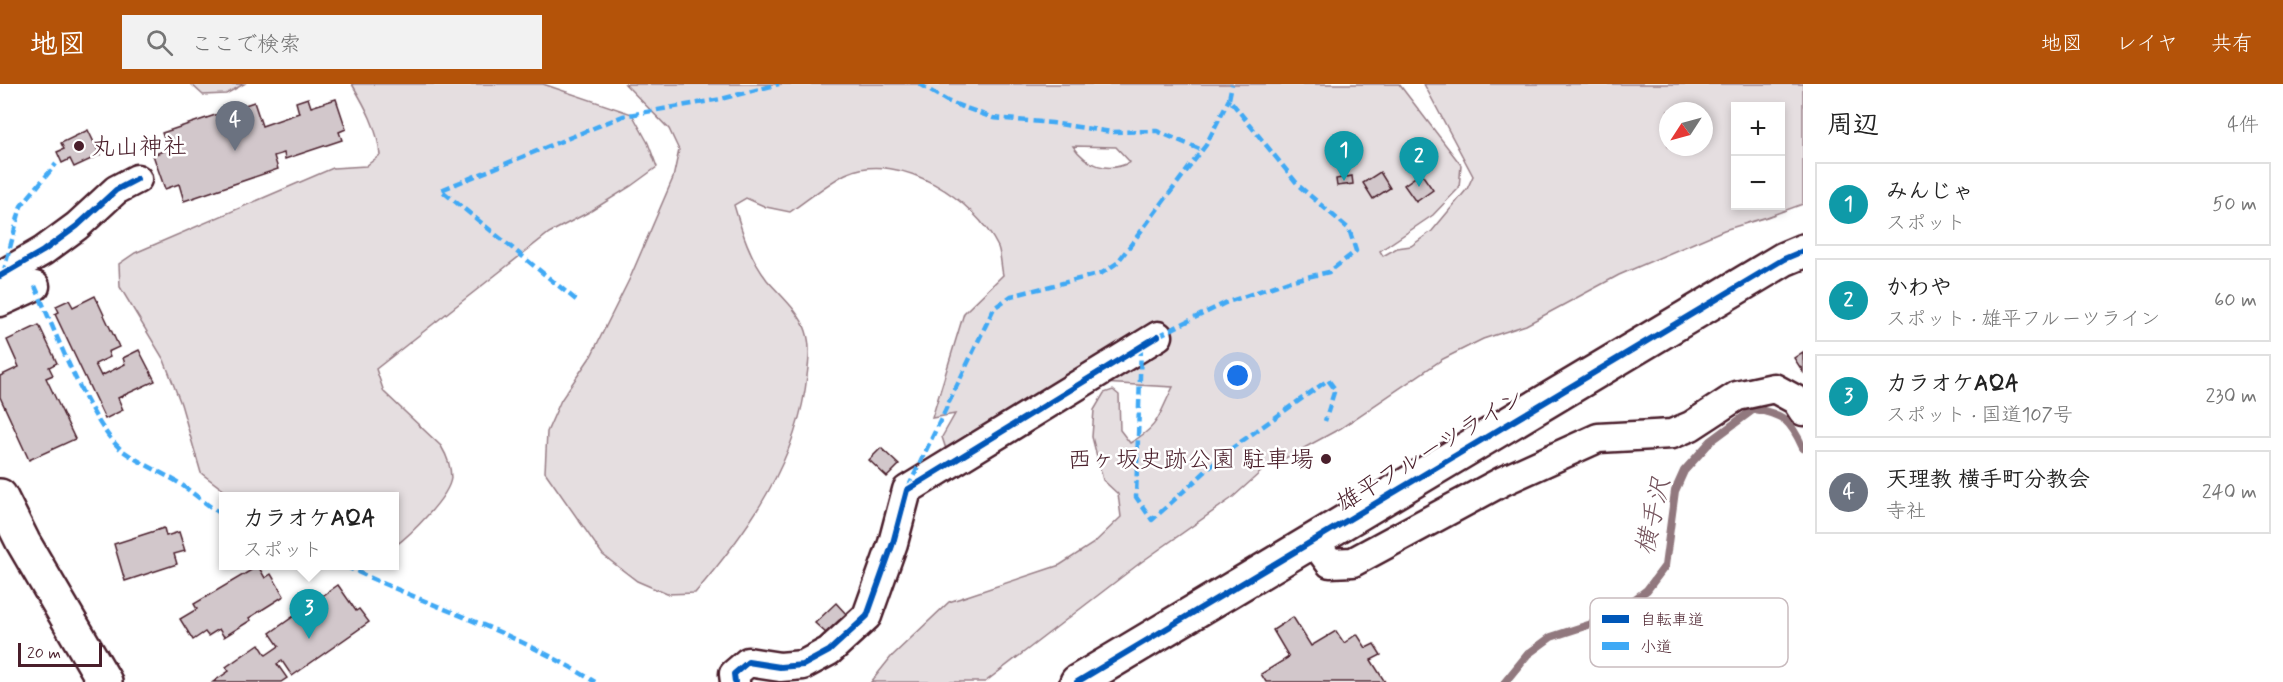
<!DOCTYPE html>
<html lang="ja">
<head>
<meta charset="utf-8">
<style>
	:root { --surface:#fff; --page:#f2f2f2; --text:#222; --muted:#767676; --line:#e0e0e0; --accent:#b45309 }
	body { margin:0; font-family:Mynerve,"Klee One",sans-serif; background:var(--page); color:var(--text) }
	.controls { position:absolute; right:18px; top:18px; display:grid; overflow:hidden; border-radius:0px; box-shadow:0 3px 9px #0003 }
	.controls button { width:54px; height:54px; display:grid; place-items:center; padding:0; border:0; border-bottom:2px solid var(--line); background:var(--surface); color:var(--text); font:30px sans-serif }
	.compass { position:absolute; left:1659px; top:18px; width:54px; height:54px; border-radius:50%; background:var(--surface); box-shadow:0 3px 9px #0003; rotate:234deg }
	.scale { position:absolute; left:18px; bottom:15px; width:84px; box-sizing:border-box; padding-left:6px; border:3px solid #4a1f2b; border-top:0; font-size:16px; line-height:21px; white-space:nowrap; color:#4a1f2b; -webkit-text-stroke:4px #fff; paint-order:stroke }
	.you { position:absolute; left:1238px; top:292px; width:21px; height:21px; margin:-15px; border:4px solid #fff; border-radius:50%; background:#1a73e8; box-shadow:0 0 0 9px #1a73e833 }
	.badge { display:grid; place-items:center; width:39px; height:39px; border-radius:50%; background:var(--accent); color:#fff; font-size:20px; font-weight:700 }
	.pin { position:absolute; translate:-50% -50px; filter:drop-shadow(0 2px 3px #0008) }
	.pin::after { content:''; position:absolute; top:32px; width:21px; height:18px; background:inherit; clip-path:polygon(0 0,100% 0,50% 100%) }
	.popup { position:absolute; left:219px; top:408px; width:180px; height:78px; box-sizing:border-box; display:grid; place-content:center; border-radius:0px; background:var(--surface); filter:drop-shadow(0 2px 4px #0005); font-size:20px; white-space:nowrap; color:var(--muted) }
	.popup b { font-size:22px; color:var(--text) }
	.popup::after { content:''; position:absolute; left:50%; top:100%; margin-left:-12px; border:12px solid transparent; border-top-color:var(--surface) }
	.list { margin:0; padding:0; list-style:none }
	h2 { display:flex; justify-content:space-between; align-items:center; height:78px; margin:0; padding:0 24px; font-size:26px }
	h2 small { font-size:20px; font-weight:400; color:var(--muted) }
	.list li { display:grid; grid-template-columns:39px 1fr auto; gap:18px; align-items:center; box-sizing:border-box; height:84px; margin:0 12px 12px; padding:0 12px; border:2px solid var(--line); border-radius:0px }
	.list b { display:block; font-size:22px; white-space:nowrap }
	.list p { margin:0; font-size:20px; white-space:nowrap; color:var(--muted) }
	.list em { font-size:20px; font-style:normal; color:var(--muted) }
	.icon { flex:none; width:33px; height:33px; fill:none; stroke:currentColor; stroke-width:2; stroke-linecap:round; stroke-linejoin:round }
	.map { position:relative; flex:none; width:1803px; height:598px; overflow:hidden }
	header { display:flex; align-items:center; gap:36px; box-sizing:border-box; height:84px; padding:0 30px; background:var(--accent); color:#fff }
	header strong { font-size:28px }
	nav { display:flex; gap:33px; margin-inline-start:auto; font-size:21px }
	.search { width:420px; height:54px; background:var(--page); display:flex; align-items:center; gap:15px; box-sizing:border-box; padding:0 21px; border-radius:0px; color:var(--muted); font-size:22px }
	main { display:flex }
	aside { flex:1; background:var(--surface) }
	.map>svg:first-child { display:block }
	.green { fill:#e5dee0; stroke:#987e86; stroke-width:1.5; fill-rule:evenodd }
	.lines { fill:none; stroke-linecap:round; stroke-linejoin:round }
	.stream { stroke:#91787e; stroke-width:8 }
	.building { fill:#d2c7cb; stroke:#4a1f2b; stroke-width:1.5 }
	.minor-casing { stroke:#4a1f2b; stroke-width:33 }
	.tertiary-casing { stroke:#4a1f2b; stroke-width:38 }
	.trunk-casing { stroke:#4a1f2b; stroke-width:38 }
	.minor { stroke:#fff; stroke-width:28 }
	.tertiary { stroke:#fff; stroke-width:33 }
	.trunk { stroke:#fff; stroke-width:33 }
	.quiet { stroke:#3fa9f5; stroke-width:4.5; stroke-dasharray:9 4.5; stroke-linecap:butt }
	.cycleway-casing { stroke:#fff; stroke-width:10 }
	.cycleway { stroke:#0057b8; stroke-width:6 }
	.poi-dot { fill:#4a1f2b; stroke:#fff; stroke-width:2 }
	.labels { text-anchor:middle; stroke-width:5; stroke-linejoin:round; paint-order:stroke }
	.poi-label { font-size:24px; fill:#4a1f2b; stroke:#fff; text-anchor:start }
	.street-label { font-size:24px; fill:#4a1f2b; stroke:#fff }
	.water-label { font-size:26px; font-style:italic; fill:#74535c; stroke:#fff }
	.key { fill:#fff; stroke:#c9bcbf; stroke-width:1.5 }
	.key-label { font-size:16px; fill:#4a1f2b }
</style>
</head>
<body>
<header>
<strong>地図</strong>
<div class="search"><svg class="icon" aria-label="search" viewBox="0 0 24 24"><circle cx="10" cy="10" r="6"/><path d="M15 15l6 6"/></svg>ここで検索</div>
<nav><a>地図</a><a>レイヤ</a><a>共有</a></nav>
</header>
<main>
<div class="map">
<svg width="1803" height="598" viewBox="0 0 1803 598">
	<rect width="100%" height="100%" fill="#fff"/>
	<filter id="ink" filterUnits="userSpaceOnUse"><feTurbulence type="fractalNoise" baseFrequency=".0167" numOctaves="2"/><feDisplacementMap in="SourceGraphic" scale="12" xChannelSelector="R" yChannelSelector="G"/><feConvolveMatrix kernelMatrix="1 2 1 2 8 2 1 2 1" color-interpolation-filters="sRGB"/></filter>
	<g filter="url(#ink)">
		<g class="green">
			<path d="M191,0H244L226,10L203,11Z"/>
			<path d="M352,0H543L632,30L648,59L657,83L631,102L591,127L549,149L376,285L384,308L441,362C447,372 451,382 451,394C449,413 410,451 395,462L394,412H235L225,407L201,389L181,320L164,276L120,203L119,180L135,169L333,84L366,82L380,71C378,45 365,22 352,0Z"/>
			<path d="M625,0H1399L1461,81L1459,104L1433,131L1380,167L1383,172L1397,164L1411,162L1432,147L1467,105L1473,92L1424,0H1803V120L1767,133L1724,146L1619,191L1526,241L1483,255L1443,275L1341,344L1263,386L1232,414L1140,479L985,598H871L891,573L949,518L1060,481L1094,459L1121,433L1118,410L1103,396L1092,353L1094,326L1104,309L1113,306L1119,311L1120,346L1130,359C1160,342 1158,332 1173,303L1101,299L1029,314L946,365L942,353L955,330L932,334L964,229L1003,191C1001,182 1001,171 998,163C975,116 901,67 848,89C833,95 806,117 790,128L766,123L746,114L734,121C742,148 750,174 767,196C780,211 800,228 806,247C811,262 809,277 807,292C798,376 748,447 695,509L667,510L637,497L603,471L545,388L547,348L561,316L591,272L630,194L673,94L679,66L669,45ZM1736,22H1780V122H1736ZM1668,27H1704V63H1668ZM1073,62L1116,63L1130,78C1108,90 1086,81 1073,62Z"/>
		</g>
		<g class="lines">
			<path class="stream" d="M1505,598L1528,570L1551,553L1610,534L1647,506L1665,482L1675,407L1684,387L1711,357L1754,325C1784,330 1791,337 1803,364"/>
		</g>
		<g class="building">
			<path d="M308,14L311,23L336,15L346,45L339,48L342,56L285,75L284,69L274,72L278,85L184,117L179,100L165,105L153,71L168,65L162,49L254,18L262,42L299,29L296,18Z"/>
			<path d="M88,46L100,71L74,83L70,75L62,79L57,68L64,65L61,59Z"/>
			<path d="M1380,88L1390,104L1373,115L1363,99Z"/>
			<path d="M1421,89L1433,106L1416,118L1404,101Z"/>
			<path d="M1352,92L1353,100L1337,102L1336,95Z"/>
			<path d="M95,212L119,263L108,268L110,273L95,280L101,292L125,280L123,274L139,266L155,297L118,314L123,326L105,335L55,230L59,228L56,222L69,216L73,223Z"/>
			<path d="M39,241L57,279L49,283L53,291L46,294L75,355L29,376L0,313V292L19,283L7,256Z"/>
			<path d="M1803,268V288L1794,274Z"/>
			<path d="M881,364L899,381L887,393L869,376Z"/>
			<path d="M164,444L166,452L179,448L185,467L174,470L177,480L125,497L114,460Z"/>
			<path d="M258,482L265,494L271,490L284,512L249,534L251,536L224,553L219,545L208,552L205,548L193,556L180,535L197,525L194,520Z"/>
			<path d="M338,501L356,527L359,525L369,538L292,592L282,577L277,580L287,594L281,598H213L229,587L226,583L259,560L266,571L279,562L270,549Z"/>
			<path d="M836,519L847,531L827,550L815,539Z"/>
			<path d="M1293,533L1311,562L1336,547L1344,559L1357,550L1366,564L1374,560L1381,571L1371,576L1385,598H1266L1261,590L1289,573L1273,546Z"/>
		</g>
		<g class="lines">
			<g class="minor-casing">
				<g id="minor">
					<path d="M0,192L43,167L77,142L116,106L137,95"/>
					<path d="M0,218L35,202"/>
					<path d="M1313,456L1330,479L1353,478L1503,397L1598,354L1672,350L1691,342L1737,312L1774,304L1796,316L1803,327"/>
					<path d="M735,598L734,590L748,578L780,583L803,581L829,567L867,532L893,459L907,406L1158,252"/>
				</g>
			</g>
			<g class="tertiary-casing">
				<path id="tertiary" d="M1077,598L1784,175L1803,167"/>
			</g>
			<g class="trunk-casing">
				<path id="trunk" d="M0,412L23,458L105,598"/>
			</g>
			<use href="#minor" class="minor"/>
			<use href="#tertiary" class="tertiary"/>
			<use href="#trunk" class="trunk"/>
			<g class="quiet">
				<path d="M919,0L947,17L993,34L1052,39L1111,48L1157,47L1202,66"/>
				<path d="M3,190L21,122L56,80"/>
				<path d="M35,202C53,242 91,343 123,367C140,379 161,388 179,399C194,409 207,422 224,431"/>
				<path d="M576,216L441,106L623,32L721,15L779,0"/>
				<path d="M1158,252L1225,219L1289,197L1329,188L1356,167L1349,145L1299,102L1229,15L1232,0"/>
				<path d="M1141,262L1136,413L1152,436L1228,367L1328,296L1335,305L1325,337"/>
				<path d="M908,404L994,224L1011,212L1102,189L1117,179L1206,61L1229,15"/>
				<path d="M345,482C428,522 517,548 595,598"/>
			</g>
			<g class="cycleway-casing">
				<g id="cycleway">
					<path d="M0,192L43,167L77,142L116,106L137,95"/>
					<path d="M735,598L734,590L748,578L780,583L803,581L829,567L867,532L893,459L907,406L1158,252"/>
					<path d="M1077,598L1784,175L1803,167"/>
				</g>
			</g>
			<use href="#cycleway" class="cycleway"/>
		</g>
	</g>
	<g class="poi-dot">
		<circle cx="79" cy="62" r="6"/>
		<circle cx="1326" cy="375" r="6"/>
	</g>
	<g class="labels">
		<g class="poi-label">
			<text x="91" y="70">丸山神社</text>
			<text x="1314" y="383" text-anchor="end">西ヶ坂史跡公園 駐車場</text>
		</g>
		<g class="street-label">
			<text transform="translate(1430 366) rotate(-31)" y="8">雄平フルーツライン</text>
		</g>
		<g class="water-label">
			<text transform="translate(1652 432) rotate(-77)" y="9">横手沢</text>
		</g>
	</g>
	<rect x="1590" y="514" width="198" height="69" rx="9" class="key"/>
	<rect x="1602" y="531" width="27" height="8" fill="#0057b8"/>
	<rect x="1602" y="558" width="27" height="8" fill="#3fa9f5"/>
	<g class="key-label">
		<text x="1640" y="541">自転車道</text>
		<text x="1640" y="568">小道</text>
	</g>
</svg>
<div class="controls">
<button>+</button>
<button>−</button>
</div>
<svg class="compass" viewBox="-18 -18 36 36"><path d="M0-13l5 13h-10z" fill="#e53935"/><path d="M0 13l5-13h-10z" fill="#767676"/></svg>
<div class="scale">20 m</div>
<div class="you"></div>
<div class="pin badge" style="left:1344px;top:97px;background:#0f9aa8">1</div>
<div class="pin badge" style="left:1419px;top:103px;background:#0f9aa8">2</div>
<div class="pin badge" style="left:309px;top:555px;background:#0f9aa8">3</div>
<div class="popup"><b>カラオケAQA</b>スポット</div>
<div class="pin badge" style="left:235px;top:67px;background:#6b7280">4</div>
</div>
<aside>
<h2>周辺<small>4件</small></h2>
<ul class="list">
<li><span class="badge" style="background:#0f9aa8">1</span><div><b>みんじゃ</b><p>スポット</p></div><em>50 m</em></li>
<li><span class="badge" style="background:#0f9aa8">2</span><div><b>かわや</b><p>スポット · 雄平フルーツライン</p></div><em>60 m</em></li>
<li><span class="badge" style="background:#0f9aa8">3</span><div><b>カラオケAQA</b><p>スポット · 国道107号</p></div><em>230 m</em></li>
<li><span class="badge" style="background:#6b7280">4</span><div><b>天理教 横手町分教会</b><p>寺社</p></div><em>240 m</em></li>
</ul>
</aside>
</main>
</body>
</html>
